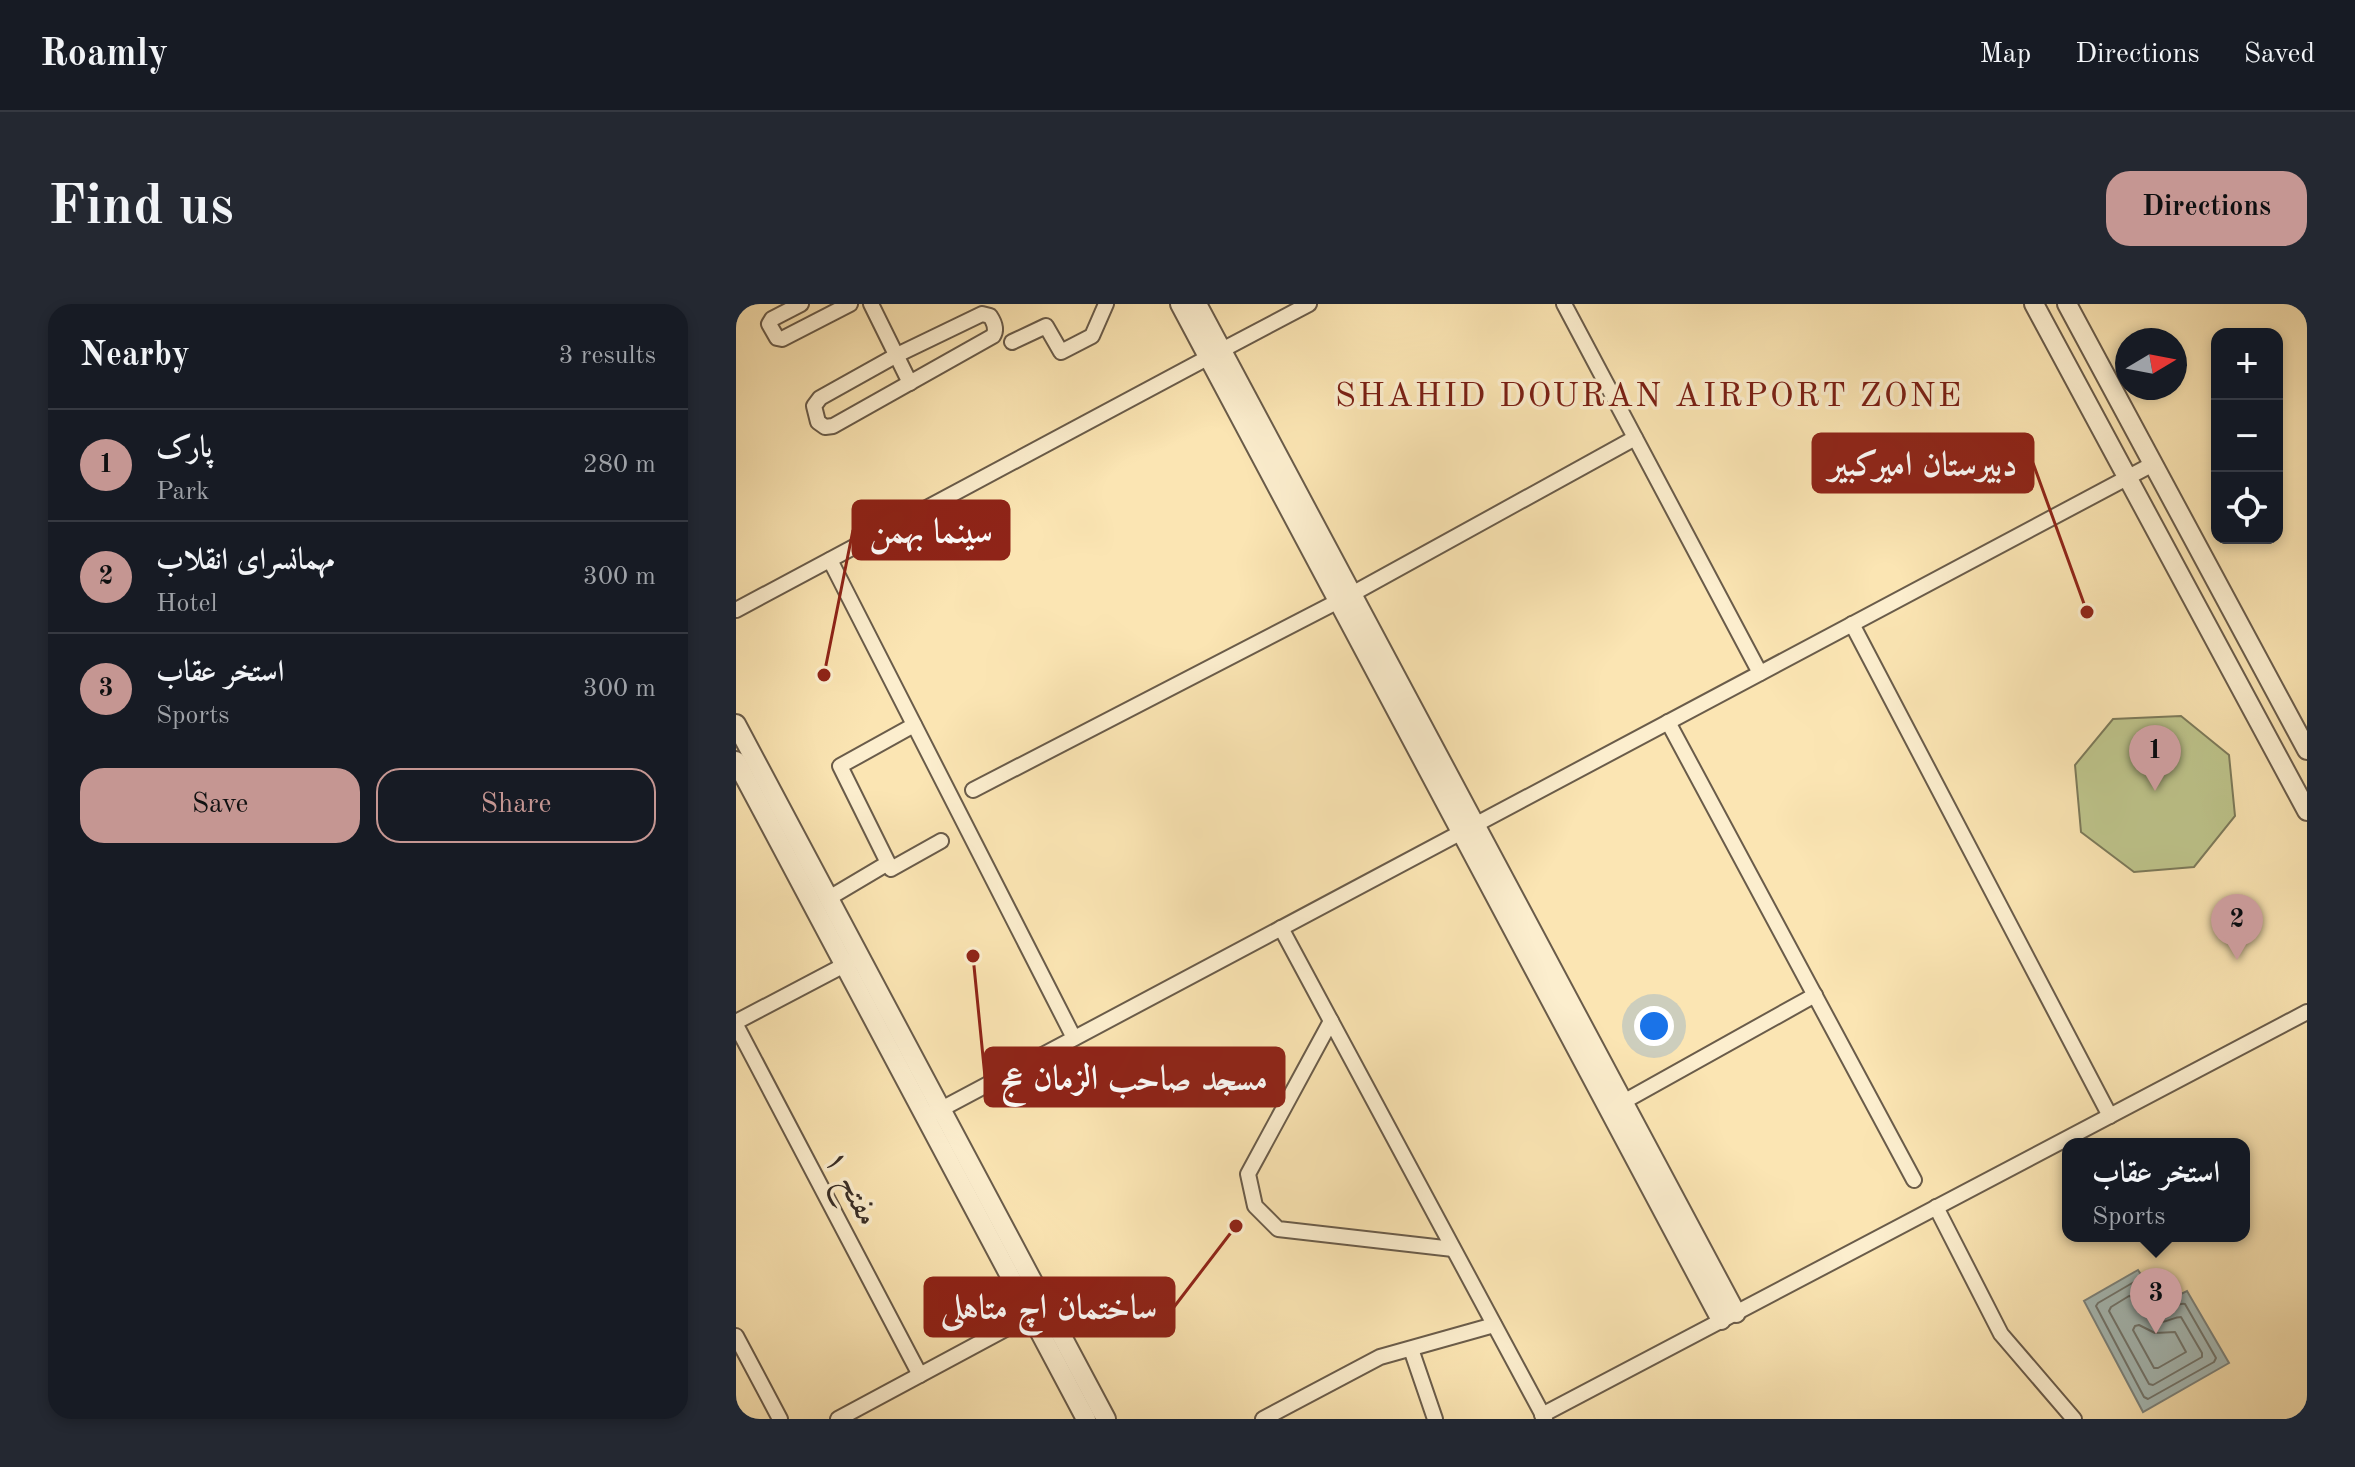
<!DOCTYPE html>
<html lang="en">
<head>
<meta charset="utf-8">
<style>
	:root { --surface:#171b24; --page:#242831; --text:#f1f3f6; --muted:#9ea1a6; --line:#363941; --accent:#c59692 }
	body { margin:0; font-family:"Old Standard TT",Amiri,serif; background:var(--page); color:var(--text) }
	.controls { position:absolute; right:24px; top:24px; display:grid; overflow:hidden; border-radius:16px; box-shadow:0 4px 12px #0003 }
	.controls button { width:72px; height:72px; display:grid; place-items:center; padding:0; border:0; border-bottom:2px solid var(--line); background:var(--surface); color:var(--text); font:40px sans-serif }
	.compass { position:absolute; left:1379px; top:24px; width:72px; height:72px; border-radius:50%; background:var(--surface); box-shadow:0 4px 12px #0003; rotate:80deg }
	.you { position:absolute; left:918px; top:722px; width:28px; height:28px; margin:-20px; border:6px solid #fff; border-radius:50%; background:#1a73e8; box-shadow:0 0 0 12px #1a73e833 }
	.badge { display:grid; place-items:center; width:52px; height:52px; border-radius:50%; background:var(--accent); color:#111; font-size:26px; font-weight:700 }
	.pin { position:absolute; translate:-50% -66px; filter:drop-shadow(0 2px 4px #0008) }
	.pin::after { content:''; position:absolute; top:42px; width:28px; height:24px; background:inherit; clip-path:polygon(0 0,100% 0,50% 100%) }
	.popup { position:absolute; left:1326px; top:834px; width:188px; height:104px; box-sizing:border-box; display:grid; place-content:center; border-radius:16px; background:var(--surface); filter:drop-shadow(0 2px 6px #0005); font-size:26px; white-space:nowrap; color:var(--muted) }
	.popup b { font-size:30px; color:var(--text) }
	.popup::after { content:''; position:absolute; left:50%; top:100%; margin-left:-16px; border:16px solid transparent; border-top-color:var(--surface) }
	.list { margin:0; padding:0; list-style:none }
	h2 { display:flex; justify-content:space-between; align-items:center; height:104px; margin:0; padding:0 32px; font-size:34px }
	h2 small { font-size:26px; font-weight:400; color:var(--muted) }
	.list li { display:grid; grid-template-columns:52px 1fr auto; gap:24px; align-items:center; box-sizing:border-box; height:112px; padding:0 32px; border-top:2px solid var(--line) }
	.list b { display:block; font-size:30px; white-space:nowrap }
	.list p { margin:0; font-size:26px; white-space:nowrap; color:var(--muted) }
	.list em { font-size:26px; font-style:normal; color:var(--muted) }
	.actions { display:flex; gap:16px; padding:24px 32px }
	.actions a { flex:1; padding:18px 0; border:2px solid var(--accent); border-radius:24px; text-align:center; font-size:28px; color:var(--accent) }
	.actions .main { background:var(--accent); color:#111 }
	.icon { flex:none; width:44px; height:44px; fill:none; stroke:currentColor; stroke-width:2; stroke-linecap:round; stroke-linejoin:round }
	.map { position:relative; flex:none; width:1571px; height:1115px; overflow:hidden; border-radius:24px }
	header { display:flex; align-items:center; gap:48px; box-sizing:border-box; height:112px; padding:0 40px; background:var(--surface); border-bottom:2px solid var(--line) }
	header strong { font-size:38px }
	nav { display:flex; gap:44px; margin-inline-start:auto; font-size:28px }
	.intro { display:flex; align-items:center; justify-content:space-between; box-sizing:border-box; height:192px; padding:0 48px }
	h1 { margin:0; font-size:56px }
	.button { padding:20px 36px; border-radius:24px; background:var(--accent); color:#111; font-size:28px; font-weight:700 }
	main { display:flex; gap:48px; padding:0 48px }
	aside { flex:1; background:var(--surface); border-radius:24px; box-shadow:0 4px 12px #0003 }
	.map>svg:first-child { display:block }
	.green { fill:#bec58c; stroke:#7c7a5a; stroke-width:2 }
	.water { fill:#a6bcb9; stroke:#7b847f; stroke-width:2 }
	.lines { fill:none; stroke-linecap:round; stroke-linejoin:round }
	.shore { stroke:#707670; stroke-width:2 }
	.minor-casing { stroke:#6a5c4a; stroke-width:18 }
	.tertiary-casing { stroke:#6a5c4a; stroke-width:22 }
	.minor { stroke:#fceece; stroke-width:14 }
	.tertiary { stroke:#fceece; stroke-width:18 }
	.labels { text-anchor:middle; stroke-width:7; stroke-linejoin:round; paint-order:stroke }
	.street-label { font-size:32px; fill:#3a2f27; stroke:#fceece }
	.neighbourhood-label { font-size:34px; letter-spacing:2px; fill:#7a1f14; stroke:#fceece }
	.leader { fill:none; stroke:#8f2418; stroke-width:3 }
	.callout-dot { fill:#8f2418; stroke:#fceece; stroke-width:3 }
	.callout { fill:#8f2418; stroke:#8f2418; stroke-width:3 }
	.callout-label { font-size:34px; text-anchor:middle; font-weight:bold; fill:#fff }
</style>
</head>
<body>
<header>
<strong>Roamly</strong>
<nav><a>Map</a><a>Directions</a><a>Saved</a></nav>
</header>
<div class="intro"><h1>Find us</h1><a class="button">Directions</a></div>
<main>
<aside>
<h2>Nearby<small>3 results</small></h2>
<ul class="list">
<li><span class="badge">1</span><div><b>پارک</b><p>Park</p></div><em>280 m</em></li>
<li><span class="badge">2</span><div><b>مهمانسرای انقلاب</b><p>Hotel</p></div><em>300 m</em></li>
<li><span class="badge">3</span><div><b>استخر عقاب</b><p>Sports</p></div><em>300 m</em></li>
</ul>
<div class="actions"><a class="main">Save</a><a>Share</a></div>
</aside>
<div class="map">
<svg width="1571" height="1115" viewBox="0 0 1571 1115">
	<rect width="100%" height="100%" fill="#fbe5b3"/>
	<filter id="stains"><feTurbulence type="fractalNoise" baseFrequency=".0025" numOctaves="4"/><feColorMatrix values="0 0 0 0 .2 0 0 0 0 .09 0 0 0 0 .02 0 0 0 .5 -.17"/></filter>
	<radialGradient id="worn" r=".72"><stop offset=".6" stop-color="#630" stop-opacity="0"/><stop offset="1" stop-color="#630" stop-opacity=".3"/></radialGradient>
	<path class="green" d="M1445,412L1493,451L1499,512L1458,563L1398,568L1345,528L1339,461L1377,415Z"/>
	<path class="water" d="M1402,966L1424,1000L1451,987L1493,1059L1407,1108L1348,997Z"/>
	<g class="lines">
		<g class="shore">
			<path d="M1398,978L1421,1007C1432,1009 1440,998 1449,1000L1480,1054L1478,1058L1412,1095L1408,1093L1360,1002L1362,999Z"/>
			<path d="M1393,992L1398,993C1405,1003 1411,1019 1426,1018C1433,1017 1439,1013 1445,1013L1466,1049V1053L1417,1081L1413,1080L1373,1007L1375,1003Z"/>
			<path d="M1399,1022L1403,1021L1419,1029L1439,1028L1450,1048L1422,1064H1418L1397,1026Z"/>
		</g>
		<g class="minor-casing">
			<g id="minor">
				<path d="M65,0L36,15L33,20L41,34L46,35L114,0"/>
				<path d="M135,0L174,79"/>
				<path d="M828,0L1024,369"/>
				<path d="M246,10L254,12C258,18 261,26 257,32L97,122L89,123L82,118L78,102L84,94L161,51Z"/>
				<path d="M276,38L310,22L325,48L356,32L370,0"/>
				<path d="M486,46L573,0"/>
				<path d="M94,256L338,734"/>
				<path d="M0,306L473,53"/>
				<path d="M1116,320L1374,812"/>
				<path d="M932,418L1178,876"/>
				<path d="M178,421L104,462L155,565L205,537"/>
				<path d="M237,486L616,290L899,134"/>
				<path d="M93,594L152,559"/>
				<path d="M545,624L809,1115"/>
				<path d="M595,717L512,870L519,902L542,925L717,945"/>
				<path d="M0,718L116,657"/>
				<path d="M0,721L184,1071"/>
				<path d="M880,802L1079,691"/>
				<path d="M196,810L1417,160"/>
				<path d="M1200,903L1265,1030L1338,1115"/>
				<path d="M0,1032L44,1115"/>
				<path d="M675,1045L699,1115"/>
				<path d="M806,1111L1571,708"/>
				<path d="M102,1115L303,1007"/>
				<path d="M527,1115L644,1053L758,1021"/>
			</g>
		</g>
		<g class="tertiary-casing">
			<g id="tertiary">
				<path d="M444,0L985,1016"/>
				<path d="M461,0L1000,1009"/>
				<path d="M1298,0L1571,507"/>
				<path d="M1331,0L1571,446"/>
				<path d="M0,420L370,1115"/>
				<path d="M0,457L350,1115"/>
			</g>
		</g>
		<use href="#minor" class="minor"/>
		<use href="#tertiary" class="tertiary"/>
	</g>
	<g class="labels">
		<g class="street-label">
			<text transform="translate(117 883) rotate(62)" y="11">مفتح ۱</text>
		</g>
		<g class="neighbourhood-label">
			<text x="913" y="102">SHAHID DOURAN AIRPORT ZONE</text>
		</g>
	</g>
	<path class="leader" d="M1351 308L1297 159M88 371L117 226M237 652L249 773M500 922L438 1003"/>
	<g class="callout-dot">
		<circle cx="1351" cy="308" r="8"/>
		<circle cx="88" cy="371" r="8"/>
		<circle cx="237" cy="652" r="8"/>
		<circle cx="500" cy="922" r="8"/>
	</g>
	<g class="callout">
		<rect x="1077" y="130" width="220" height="58" rx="8"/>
		<rect x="117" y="197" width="156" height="58" rx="8"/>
		<rect x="249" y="744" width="299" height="58" rx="8"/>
		<rect x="189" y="974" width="249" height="58" rx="8"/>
	</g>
	<g class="callout-label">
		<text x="1187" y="171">دبیرستان امیرکبیر</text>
		<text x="195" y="238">سینما بهمن</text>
		<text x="398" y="785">مسجد صاحب الزمان عج</text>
		<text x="313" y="1014">ساختمان اچ متاهلی</text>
	</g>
	<rect width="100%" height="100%" filter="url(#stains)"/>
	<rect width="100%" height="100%" fill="url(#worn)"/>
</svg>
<div class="controls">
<button>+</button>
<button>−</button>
<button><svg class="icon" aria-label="locate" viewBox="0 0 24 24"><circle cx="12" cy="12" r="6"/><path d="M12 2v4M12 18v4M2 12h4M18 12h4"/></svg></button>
</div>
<svg class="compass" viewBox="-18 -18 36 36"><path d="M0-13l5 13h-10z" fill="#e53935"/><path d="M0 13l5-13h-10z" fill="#9ea1a6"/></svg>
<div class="you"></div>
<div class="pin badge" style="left:1419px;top:487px">1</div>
<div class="pin badge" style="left:1501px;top:656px">2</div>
<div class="pin badge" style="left:1420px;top:1030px">3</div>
<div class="popup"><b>استخر عقاب</b>Sports</div>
</div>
</main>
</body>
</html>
